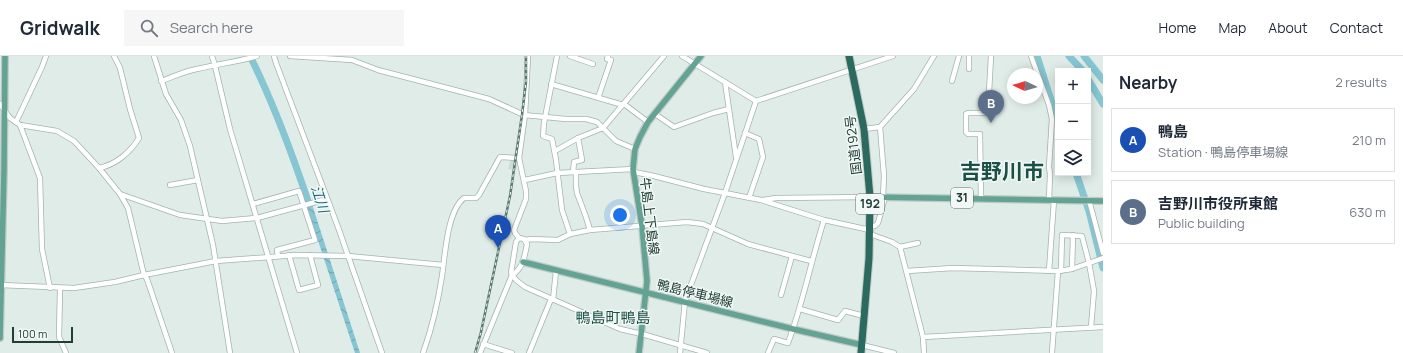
<!DOCTYPE html>
<html lang="en">
<head>
<meta charset="utf-8">
<style>
	:root { --surface:#fff; --page:#f6f6f7; --text:#1f2937; --muted:#747a83; --line:#e0e1e3; --accent:#0f766e }
	body { margin:0; font-family:Manrope,"Noto Sans JP",sans-serif; background:var(--page); color:var(--text) }
	.controls { position:absolute; right:12px; top:12px; display:grid; overflow:hidden; border-radius:0px; box-shadow:0 2px 10px #0003 }
	.controls button { width:36px; height:36px; display:grid; place-items:center; padding:0; border:0; border-bottom:1px solid var(--line); background:var(--surface); color:var(--text); font:20px sans-serif }
	.compass { position:absolute; left:1007px; top:12px; width:36px; height:36px; border-radius:50%; background:var(--surface); box-shadow:0 2px 10px #0003; rotate:274deg }
	.scale { position:absolute; left:12px; bottom:10px; width:61px; box-sizing:border-box; padding-left:4px; border:2px solid #203d36; border-top:0; font-size:11px; line-height:14px; white-space:nowrap; color:#203d36; -webkit-text-stroke:3px #f1f8f5; paint-order:stroke }
	.you { position:absolute; left:620px; top:159px; width:14px; height:14px; margin:-10px; border:3px solid #fff; border-radius:50%; background:#1a73e8; box-shadow:0 0 0 6px #1a73e833 }
	.badge { display:grid; place-items:center; width:26px; height:26px; border-radius:50%; background:var(--accent); color:#fff; font-size:13px; font-weight:700 }
	.pin { position:absolute; translate:-50% -33px; filter:drop-shadow(0 1px 2px #0008) }
	.pin::after { content:''; position:absolute; top:21px; width:14px; height:12px; background:inherit; clip-path:polygon(0 0,100% 0,50% 100%) }
	.list { margin:0; padding:0; list-style:none }
	h2 { display:flex; justify-content:space-between; align-items:center; height:52px; margin:0; padding:0 16px; font-size:17px }
	h2 small { font-size:13px; font-weight:400; color:var(--muted) }
	.list li { display:grid; grid-template-columns:26px 1fr auto; gap:12px; align-items:center; box-sizing:border-box; height:64px; margin:0 8px 8px; padding:0 8px; border:1px solid var(--line); border-radius:0px }
	.list b { display:block; font-size:15px; white-space:nowrap }
	.list p { margin:0; font-size:13px; white-space:nowrap; color:var(--muted) }
	.list em { font-size:13px; font-style:normal; color:var(--muted) }
	.icon { flex:none; width:22px; height:22px; fill:none; stroke:currentColor; stroke-width:2; stroke-linecap:round; stroke-linejoin:round }
	.map { position:relative; flex:none; width:1103px; height:297px; overflow:hidden }
	header { display:flex; align-items:center; gap:24px; box-sizing:border-box; height:56px; padding:0 20px; background:var(--surface); border-bottom:1px solid var(--line) }
	header strong { font-size:19px }
	nav { display:flex; gap:22px; margin-inline-start:auto; font-size:14px }
	.search { width:280px; height:36px; background:var(--page); display:flex; align-items:center; gap:10px; box-sizing:border-box; padding:0 14px; border-radius:0px; color:var(--muted); font-size:15px }
	main { display:flex }
	aside { flex:1; background:var(--surface) }
	.map>svg:first-child { display:block }
	.built { fill:#cedcd6 }
	.water { fill:url(#water-waves) }
	.lines { fill:none; stroke-linecap:round; stroke-linejoin:round }
	.river { stroke:#86c6d3; stroke-width:7 }
	.minor-casing { stroke:#a3b4ae; stroke-width:6 }
	.major-casing { stroke:#c1c9c7; stroke-width:8 }
	.highway-casing { stroke:#c1c9c7; stroke-width:9 }
	.minor { stroke:#fff; stroke-width:4.5 }
	.major { stroke:#63a394; stroke-width:5.5 }
	.highway { stroke:#2b6a5e; stroke-width:7 }
	.rail-casing { stroke:#5a7971; stroke-width:2.5 }
	.rail { stroke:#f1f8f5; stroke-width:1; stroke-dasharray:3; stroke-linecap:butt }
	.labels { text-anchor:middle; stroke-width:3; stroke-linejoin:round; paint-order:stroke }
	.shield { fill:#f1f8f5; stroke:#5f756f; stroke-width:1 }
	.shield-label { font-size:12px; font-weight:bold; fill:#203d36 }
	.street-label { font-size:13px; fill:#203d36; stroke:#f1f8f5 }
	.water-label { font-size:14px; font-style:italic; fill:#18697b; stroke:#f1f8f5 }
	.quarter-label { font-size:15px; fill:#1b5044; stroke:#f1f8f5 }
	.town-label { font-size:21px; font-weight:bold; fill:#1b5044; stroke:#f1f8f5 }
</style>
</head>
<body>
<header>
<strong>Gridwalk</strong>
<div class="search"><svg class="icon" aria-label="search" viewBox="0 0 24 24"><circle cx="10" cy="10" r="6"/><path d="M15 15l6 6"/></svg>Search here</div>
<nav><a>Home</a><a>Map</a><a>About</a><a>Contact</a></nav>
</header>
<main>
<div class="map">
<svg width="1103" height="297" viewBox="0 0 1103 297">
	<defs>
		<pattern id="water-waves" width="16" height="10" patternUnits="userSpaceOnUse"><rect width="16" height="10" fill="#86c6d3"/><path d="M0 5q4-4 8 0t8 0" fill="none" stroke="#6da2ac"/></pattern>
	</defs>
	<rect width="100%" height="100%" fill="#e0ece7"/>
	<path class="built" d="M524,0H527L524,59L516,114L508,113L511,103L514,101L521,58L524,25Z"/>
	<path class="water" d="M303,139H309L360,297H355Z"/>
	<g class="lines">
		<g class="river">
			<path d="M250,0C274,48 292,97 309,148"/>
			<path d="M1037,0L1058,66"/>
			<path d="M1069,0L1083,15"/>
			<path d="M1084,0L1103,24"/>
			<path d="M1088,23L1103,48"/>
			<path d="M1076,117L1089,155L1103,212"/>
		</g>
		<g class="minor-casing">
			<g id="minor">
				<path d="M154,0L166,38L181,64L190,90L213,189L230,297"/>
				<path d="M212,0L215,10L230,73L297,297"/>
				<path d="M274,0L276,7L338,171L382,297"/>
				<path d="M290,0L352,4L378,14L489,43L524,59L566,63H586L597,66L616,85L635,93"/>
				<path d="M557,0L544,67L543,80L552,83L556,104L562,154L570,178"/>
				<path d="M570,0L593,8"/>
				<path d="M682,0L756,45L893,0"/>
				<path d="M1031,0L1049,49L1052,63L1049,111L1050,118L1049,144"/>
				<path d="M969,13V0"/>
				<path d="M161,25C173,21 185,15 197,13C217,8 237,6 257,0"/>
				<path d="M952,25L959,0"/>
				<path d="M725,26L736,101"/>
				<path d="M551,28L623,49"/>
				<path d="M598,42L611,4L607,3L608,0"/>
				<path d="M0,48L10,62L20,69L57,75L74,85L99,112L120,138L128,152L144,219L147,223L172,297"/>
				<path d="M624,48L648,66"/>
				<path d="M655,58L674,71L713,57L729,53"/>
				<path d="M16,66L42,11L46,0"/>
				<path d="M20,69L40,122L42,193L50,232"/>
				<path d="M880,71L884,120L883,141"/>
				<path d="M864,73L880,71L914,33L934,0"/>
				<path d="M745,77L759,83L763,101L749,142"/>
				<path d="M555,95L578,82L603,72L664,0"/>
				<path d="M519,102L525,59L528,0"/>
				<path d="M99,112C115,109 130,97 139,82L130,53L120,12L114,0"/>
				<path d="M573,116L574,106L582,104L578,82"/>
				<path d="M576,116V130L577,137L586,161L590,174"/>
				<path d="M634,116L654,120L704,133L761,144L824,164L870,174"/>
				<path d="M525,124L557,117L633,113"/>
				<path d="M170,129L198,124"/>
				<path d="M120,138L180,159L222,165L257,162L327,143"/>
				<path d="M981,143L980,78H968L966,76V58L968,57H986L988,55L991,0"/>
				<path d="M763,144L776,142L870,141"/>
				<path d="M1089,144L1103,197"/>
				<path d="M253,148L299,135L315,184L277,194L278,200"/>
				<path d="M870,170H875L878,167L885,141"/>
				<path d="M870,178L892,186L900,191L923,281L924,297"/>
				<path d="M519,182L516,186L511,217L516,224L525,231L620,273L642,278L707,297"/>
				<path d="M526,184L531,183L558,184L570,178L590,174L687,166L703,168L748,188L811,205"/>
				<path d="M900,191L918,187"/>
				<path d="M289,199L299,234L318,229L310,199"/>
				<path d="M1072,213L1073,179"/>
				<path d="M907,215L953,212L1058,215L1072,213L1103,202"/>
				<path d="M1049,215L1054,144"/>
				<path d="M1061,215L1062,179L1082,180L1089,207L1094,235L1091,271"/>
				<path d="M0,229L74,232L115,226L144,219L216,205L297,199L348,200L443,209"/>
				<path d="M60,232L59,281L66,297"/>
				<path d="M781,239L792,200"/>
				<path d="M553,244L556,215"/>
				<path d="M800,253L838,264L845,255L864,260"/>
				<path d="M923,281L1103,271"/>
				<path d="M483,288L512,297"/>
				<path d="M862,289L894,297"/>
				<path d="M423,297C432,272 438,246 442,220C445,200 447,155 464,142H476L479,139L500,101L519,102L526,135V143L514,174L515,177L519,182L524,183L527,188C525,199 523,213 512,219L480,297"/>
				<path d="M529,297L551,243"/>
				<path d="M680,297L685,245L725,137L756,45"/>
				<path d="M768,297L774,283L788,287C803,247 811,205 824,164"/>
				<path d="M1052,297L1058,215"/>
			</g>
		</g>
		<g class="major-casing">
			<g id="major">
				<path d="M870,141L1103,145"/>
				<path d="M523,206L793,273L862,289"/>
				<path d="M0,282L4,115L5,0"/>
				<path d="M639,297L647,225L642,170L633,113L635,93L640,81L648,66L701,0"/>
			</g>
		</g>
		<g class="highway-casing">
			<path id="highway" d="M849,0L864,73L870,141L869,202L861,297"/>
		</g>
		<use href="#minor" class="minor"/>
		<use href="#major" class="major"/>
		<use href="#highway" class="highway"/>
		<g class="rail-casing">
			<path id="rail" d="M475,297L481,276L510,140L522,59L526,26V0"/>
		</g>
		<use href="#rail" class="rail"/>
	</g>
	<g class="labels">
		<g class="shield">
			<rect x="951" y="132" width="22" height="20" rx="3"/>
			<rect x="856" y="138" width="28" height="20" rx="3"/>
		</g>
		<g class="shield-label">
			<text x="962" y="146">31</text>
			<text x="870" y="152">192</text>
		</g>
		<g class="street-label">
			<text transform="translate(853 89) rotate(-97)" y="5">国道192号</text>
			<text transform="translate(650 160) rotate(83)" y="5">牛島上下島線</text>
			<text transform="translate(695 237) rotate(14)" y="5">鴨島停車場線</text>
		</g>
		<g class="water-label">
			<text transform="translate(320 143) rotate(72)" y="5">江川</text>
		</g>
		<g class="quarter-label">
			<text x="613" y="267">鴨島町鴨島</text>
		</g>
		<g class="town-label">
			<text x="1002" y="123">吉野川市</text>
		</g>
	</g>
</svg>
<div class="controls">
<button>+</button>
<button>−</button>
<button><svg class="icon" aria-label="layers" viewBox="0 0 24 24"><path d="M12 4l9 5-9 5-9-5zM3 14l9 5 9-5"/></svg></button>
</div>
<svg class="compass" viewBox="-18 -18 36 36"><path d="M0-13l5 13h-10z" fill="#e53935"/><path d="M0 13l5-13h-10z" fill="#747a83"/></svg>
<div class="scale">100 m</div>
<div class="you"></div>
<div class="pin badge" style="left:498px;top:192px;background:#1a4fb4">A</div>
<div class="pin badge" style="left:991px;top:67px;background:#5c6f8a">B</div>
</div>
<aside>
<h2>Nearby<small>2 results</small></h2>
<ul class="list">
<li><span class="badge" style="background:#1a4fb4">A</span><div><b>鴨島</b><p>Station · 鴨島停車場線</p></div><em>210 m</em></li>
<li><span class="badge" style="background:#5c6f8a">B</span><div><b>吉野川市役所東館</b><p>Public building</p></div><em>630 m</em></li>
</ul>
</aside>
</main>
</body>
</html>
